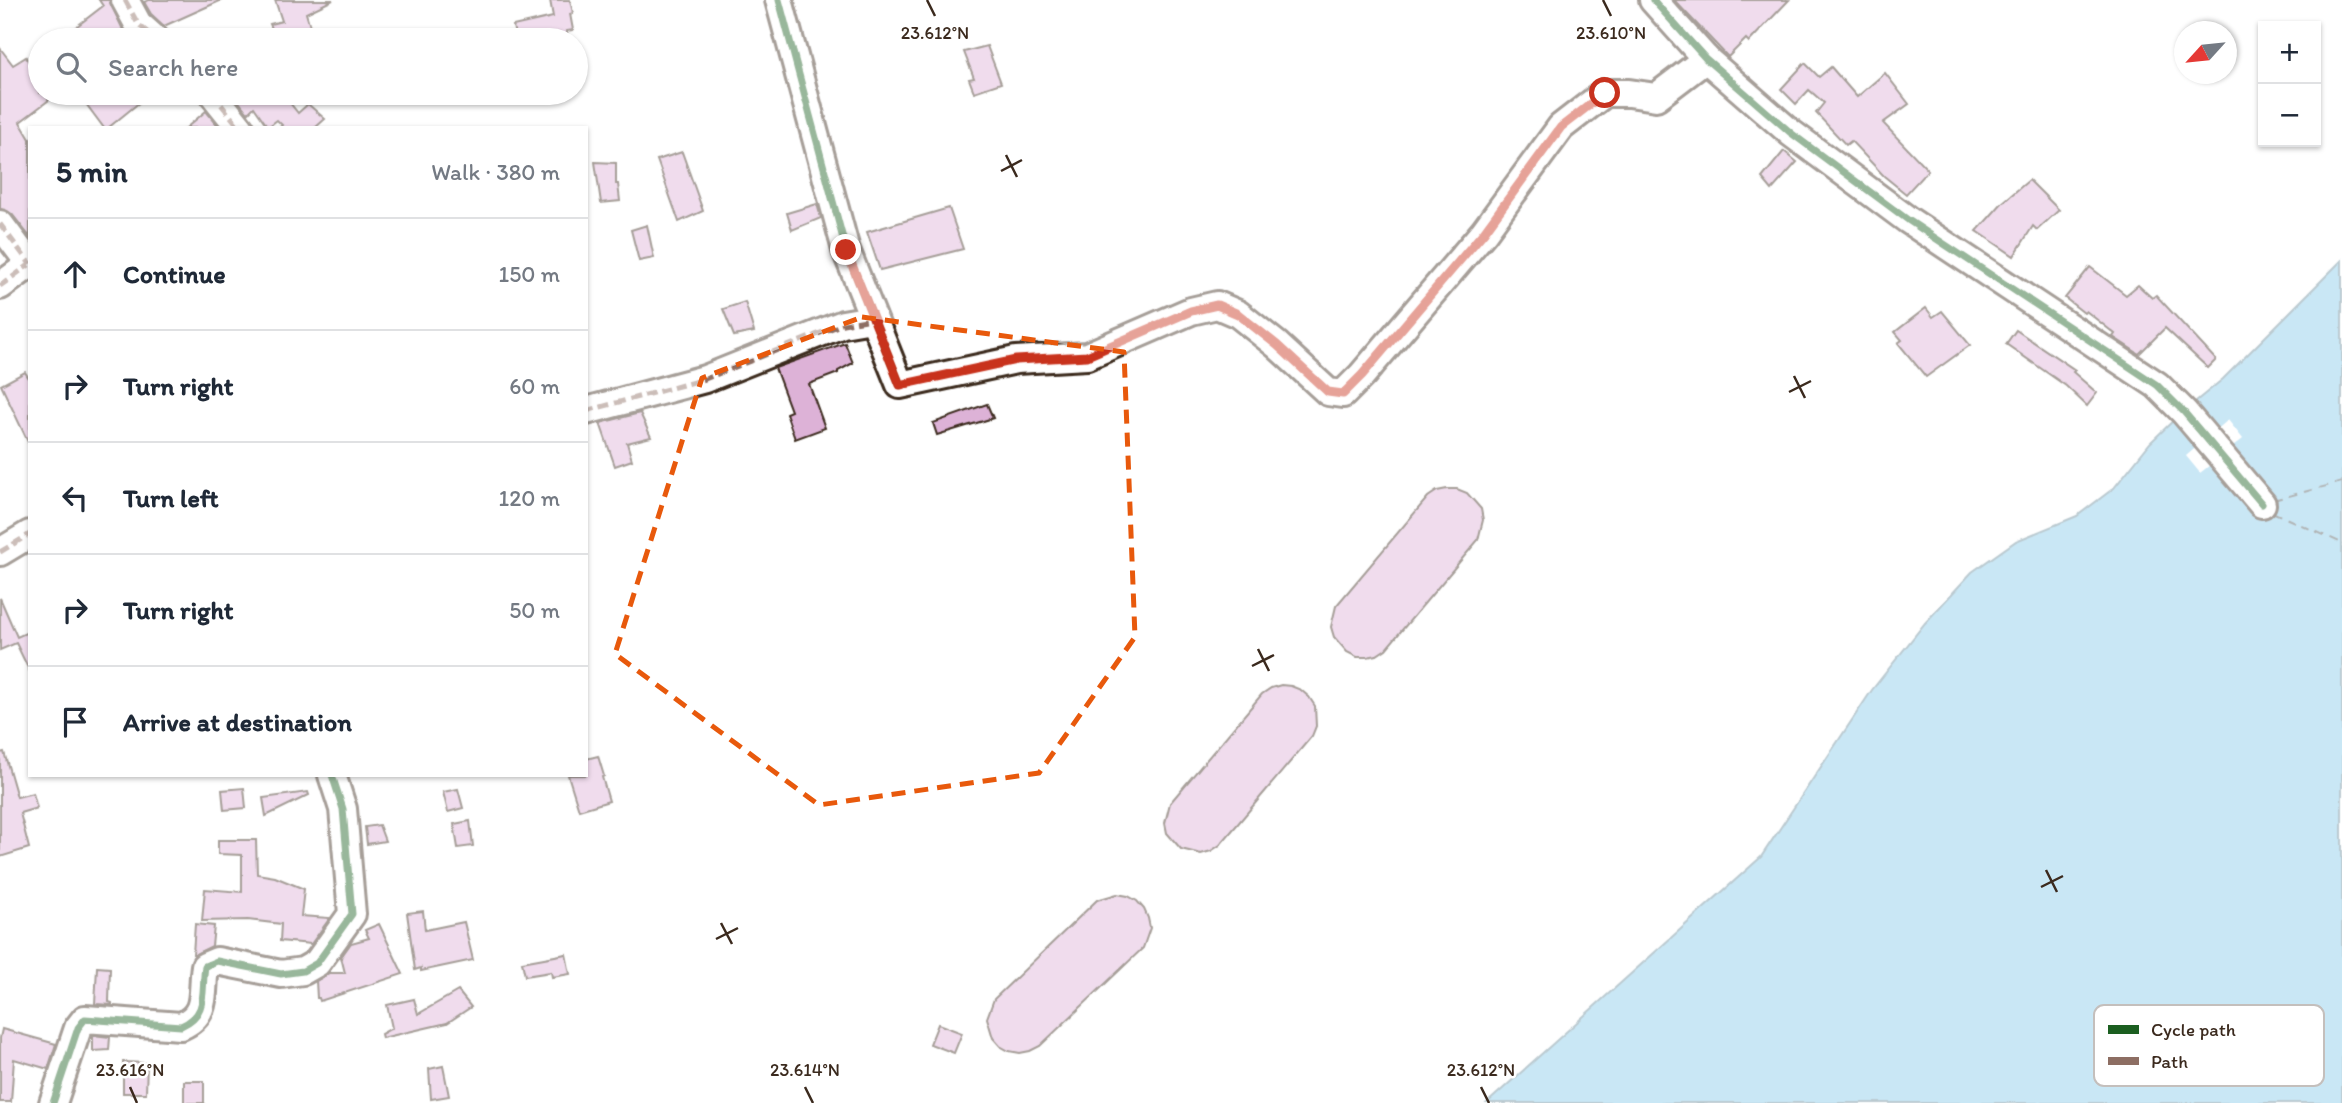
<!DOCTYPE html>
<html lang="en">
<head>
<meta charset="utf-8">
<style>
	:root { --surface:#fff; --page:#f2f2f3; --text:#1f2937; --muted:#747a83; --line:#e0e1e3 }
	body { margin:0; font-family:Itim,sans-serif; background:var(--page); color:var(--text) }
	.controls { position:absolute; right:21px; top:21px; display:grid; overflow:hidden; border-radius:0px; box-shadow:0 2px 5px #0004 }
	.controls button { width:63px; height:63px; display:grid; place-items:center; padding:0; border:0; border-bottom:2px solid var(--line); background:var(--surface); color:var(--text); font:35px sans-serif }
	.compass { position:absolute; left:2174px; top:21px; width:63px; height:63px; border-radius:50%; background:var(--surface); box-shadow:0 2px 5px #0004; rotate:243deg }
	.stop { position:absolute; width:21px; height:21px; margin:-16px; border:5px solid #c8321e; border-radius:50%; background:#fff }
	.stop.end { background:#c8321e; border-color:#fff; box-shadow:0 2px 7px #0008 }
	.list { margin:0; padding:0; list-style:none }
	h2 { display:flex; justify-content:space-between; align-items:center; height:91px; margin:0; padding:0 28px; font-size:30px }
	h2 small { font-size:23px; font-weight:400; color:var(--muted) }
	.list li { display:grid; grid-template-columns:46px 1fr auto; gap:21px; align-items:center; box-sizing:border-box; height:112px; padding:0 28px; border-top:2px solid var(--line) }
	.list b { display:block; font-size:26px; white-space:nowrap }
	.list em { font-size:23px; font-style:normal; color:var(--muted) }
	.icon { flex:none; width:38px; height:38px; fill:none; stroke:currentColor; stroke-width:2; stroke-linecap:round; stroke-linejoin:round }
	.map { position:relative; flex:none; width:2342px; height:1103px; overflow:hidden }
	.search { position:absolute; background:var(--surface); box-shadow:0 2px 5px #0004; left:28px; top:28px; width:560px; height:77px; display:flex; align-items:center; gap:18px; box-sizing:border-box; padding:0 24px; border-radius:38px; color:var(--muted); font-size:26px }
	.panel { position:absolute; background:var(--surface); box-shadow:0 2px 5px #0004; left:28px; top:126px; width:560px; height:651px; border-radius:0px }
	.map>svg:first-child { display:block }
	.water { fill:#88cae9; stroke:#698a98; stroke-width:2 }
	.pier { fill:#fff }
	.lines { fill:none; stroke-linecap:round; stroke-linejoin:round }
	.ferry { stroke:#525a5b; stroke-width:2; stroke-dasharray:9 7; stroke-linecap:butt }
	.building { fill:#ddb2d7; stroke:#3b2a1e; stroke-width:2 }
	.minor-casing { stroke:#3b2a1e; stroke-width:32 }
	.minor { stroke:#fff; stroke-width:26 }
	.quiet { stroke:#8d6e63; stroke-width:5; stroke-dasharray:10 5; stroke-linecap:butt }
	.cycleway-casing { stroke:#fff; stroke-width:11 }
	.cycleway { stroke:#1b5e20; stroke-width:7 }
	.route { stroke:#c8321e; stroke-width:9 }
	.marked { fill:none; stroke:#e8590c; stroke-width:5; stroke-dasharray:14 9; stroke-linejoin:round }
	.ticks { fill:none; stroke:#3b2a1e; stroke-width:2.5 }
	.key { fill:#fff; stroke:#c4bfbc; stroke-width:2 }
	.key-label { font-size:19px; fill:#3b2a1e }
	.ticks-label { font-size:18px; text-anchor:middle; fill:#3b2a1e; stroke:#fff; stroke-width:5; stroke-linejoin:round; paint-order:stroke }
</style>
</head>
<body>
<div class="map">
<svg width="2342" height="1103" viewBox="0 0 2342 1103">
	<rect width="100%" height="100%" fill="#fff"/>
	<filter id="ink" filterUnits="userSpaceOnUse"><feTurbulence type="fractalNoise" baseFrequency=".0143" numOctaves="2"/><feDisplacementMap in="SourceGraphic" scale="14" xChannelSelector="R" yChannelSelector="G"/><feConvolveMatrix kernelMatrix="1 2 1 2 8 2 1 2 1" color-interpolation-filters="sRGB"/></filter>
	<g filter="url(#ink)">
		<path class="water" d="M2342,260V1103H1487L1761,857L1872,690L1925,623L1972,572L2016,541L2077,516L2114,488L2150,443L2179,415L2223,379Z"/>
		<path class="pier" d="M2228,420L2243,439L2200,473L2186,456Z"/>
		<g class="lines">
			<g class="ferry">
				<path d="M2273,500L2342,482"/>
				<path d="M2272,512L2342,543"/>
			</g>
		</g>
		<g class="building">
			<path d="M99,0H109L124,32L133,40H59L103,6Z"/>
			<path d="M149,0H222L164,26L151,14L144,2Z"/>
			<path d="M275,0H333L306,13L314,40H277L270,24L282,21Z"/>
			<path d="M550,0H570L573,13L570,14L573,30L567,31L568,40H516L513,26L553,17Z"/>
			<path d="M1674,0H1789L1749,42L1746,39L1728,57Z"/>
			<path d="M987,46L1001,83L974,92L969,79L974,78L964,52Z"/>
			<path d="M0,48L13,65L26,57L34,71L40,67V93H44L49,100L20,122L30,139V237L12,214L0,209Z"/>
			<path d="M1805,63L1819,77L1831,67L1857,97L1885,73L1909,104L1883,123L1928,170L1906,194L1884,176L1851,141L1846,145L1816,113L1824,103L1809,90L1796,104L1781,89Z"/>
			<path d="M78,93H151L108,128H104Z"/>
			<path d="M232,93H282L298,113L308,104L325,119L315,128H279L282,125L277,120L268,127L254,107L248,113Z"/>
			<path d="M206,111L220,128H186Z"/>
			<path d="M1784,151L1797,162L1772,190L1762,178Z"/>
			<path d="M682,152L703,211L679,222L657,160Z"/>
			<path d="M595,162L616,163V184H618L620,201L601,203Z"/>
			<path d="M2029,180L2059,210L2037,230L2033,226L2014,256L1977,231L2002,203Z"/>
			<path d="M817,204L821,218L792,230L787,213Z"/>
			<path d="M949,208L963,249L880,270L867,232Z"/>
			<path d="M647,225L654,258L639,261L631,230Z"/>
			<path d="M2090,267L2126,295L2138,285L2152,298L2156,295L2216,360L2208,368L2165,328L2139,354L2113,337L2115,334L2086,311L2084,313L2065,298Z"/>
			<path d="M745,302L754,332L734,336L723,309Z"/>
			<path d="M1926,308L1933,317L1942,311L1970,345L1926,377L1898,343L1902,340L1895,332Z"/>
			<path d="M2016,330L2075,370L2073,372L2097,393L2087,406L2066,386L2006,344Z"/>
			<path d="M845,343L853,363L838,371V373L809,384L825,428L795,439L786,413L791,411L775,368Z"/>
			<path d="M25,372L30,380V446L1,385Z"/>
			<path d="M987,404L993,418L937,435L933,423Z"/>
			<path d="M640,413L651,437L627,443L632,460L615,466L600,423Z"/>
			<path d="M1447,489H1457L1467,493L1481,509L1483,520L1478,540L1386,649L1377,655L1367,657H1357L1347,652L1334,637L1331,627L1336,606L1428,497L1437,491Z"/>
			<path d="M0,598L17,637L30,631V672L16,643L0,650Z"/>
			<path d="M1281,685L1291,686L1301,690L1309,697L1315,706L1316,726L1312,736L1220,845L1211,851L1201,854L1181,849L1167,833L1165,823L1170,803L1262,694L1271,688Z"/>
			<path d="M4,752L17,797L33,793L37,808L20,813L29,848L0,857V753Z"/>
			<path d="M598,756L604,776L602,777L609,801L579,810L568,775H586V759Z"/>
			<path d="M244,788L246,808L224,810L222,790Z"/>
			<path d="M458,789L463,808L448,812L443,792Z"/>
			<path d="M308,792L309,795L266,816L263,798Z"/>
			<path d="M470,821L473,846L458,848L454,824Z"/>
			<path d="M379,825L385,841L367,844L365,827Z"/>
			<path d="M218,840H256L257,874L275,877L304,889L301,916L330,918L311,944L280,941L281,924L248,920L202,921L205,889L242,892V855L218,854Z"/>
			<path d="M1117,894L1128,896L1137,901L1144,909L1148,918L1150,928L1143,948L1040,1046L1030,1051L1020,1053L1009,1051L1000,1046L993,1038L987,1018L994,999L1097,900Z"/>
			<path d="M423,911L425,930L464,922L473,960L421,971V968L415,970L407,913Z"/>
			<path d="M195,924L214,926L212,946L196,954H193Z"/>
			<path d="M379,924L403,974L320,1001L319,998H317L316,981L329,973H345L341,957L351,943L369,938L365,930Z"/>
			<path d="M566,954L570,974L552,977L551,972L525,976L522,962Z"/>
			<path d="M97,967L110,968L109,1002L112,1003V1005L95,1004Z"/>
			<path d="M458,991L471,1007L447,1023L382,1038L381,1034L392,1028L387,1005L414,999L418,1014Z"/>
			<path d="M938,1024L962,1033L954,1053L930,1044Z"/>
			<path d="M2,1029L56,1044L48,1069L14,1059L11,1102H0V1038Z"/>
			<path d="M93,1035L110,1037L109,1050L93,1051Z"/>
			<path d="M123,1062L147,1063L146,1093H123Z"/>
			<path d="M443,1066L449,1096L431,1099L429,1069Z"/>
			<rect x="184" y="1081" width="20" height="22"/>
		</g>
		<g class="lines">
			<g class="minor-casing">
				<g id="minor">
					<path d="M125,0L138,24L156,40"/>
					<path d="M779,0L846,250L900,385L1016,360L1087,356L1191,311L1217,305L1238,314L1277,345L1328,392L1343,394L1362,375L1484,232L1561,127L1605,93H1629L1656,97L1706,59"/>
					<path d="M1653,0L1706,59L1791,133L1908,220L2157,385L2184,412L2262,504"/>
					<path d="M212,93L240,128"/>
					<path d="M0,224L30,264"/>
					<path d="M0,286L29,265"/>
					<path d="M586,411L705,379L843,324L872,319"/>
					<path d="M0,552L30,534"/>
					<path d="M53,1103L78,1028L85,1019L181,1026C209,1014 201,992 205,966L217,961L281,974L303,971L317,963L352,914L343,809L332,775"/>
				</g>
			</g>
			<use href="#minor" class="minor"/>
			<g class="quiet">
				<path d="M125,0L138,24L156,40"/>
				<path d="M212,93L240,128"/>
				<path d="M0,224L30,264"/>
				<path d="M0,286L29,265"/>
				<path d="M586,411L705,379L843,324L872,319"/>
				<path d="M0,552L30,534"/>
			</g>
			<g class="cycleway-casing">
				<g id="cycleway">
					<path d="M779,0L846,250L900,385"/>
					<path d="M1653,0L1706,59L1791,133L1908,220L2157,385L2184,412L2262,504"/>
					<path d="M53,1103L78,1028L85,1019L181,1026C209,1014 201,992 205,966L217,961L281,974L303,971L317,963L352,914L343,809L332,775"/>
				</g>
			</g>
			<use href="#cycleway" class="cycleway"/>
		</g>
	</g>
	<g class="lines" filter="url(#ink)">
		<path class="route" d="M846,250L900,385L1016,360L1087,356L1191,311L1217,305L1238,314L1277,345L1328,392L1343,394L1362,375L1484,232L1561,127L1605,93"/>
	</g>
	<path d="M0 0H2342V1103H0ZM862,317L1124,352L1135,637L1039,773L819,805L615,654L702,378Z" fill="#fff" fill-opacity=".55" fill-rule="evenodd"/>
	<path class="marked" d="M862,317L1124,352L1135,637L1039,773L819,805L615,654L702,378Z"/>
	<path class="ticks" d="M927,0L935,16M1603,0L1611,16M1006,155L1017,177M1001,171L1022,160M1794,376L1805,398M1789,392L1811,381M1258,649L1269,671M1252,666L1274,655M2046,870L2057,892M2041,887L2063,876M721,923L732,944M716,939L738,928M130,1087L137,1103M805,1087L813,1103M1481,1087L1489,1103"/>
	<rect x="2094" y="1005" width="230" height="81" rx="10" class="key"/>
	<rect x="2108" y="1025" width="31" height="9" fill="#1b5e20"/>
	<rect x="2108" y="1057" width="31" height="8" fill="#8d6e63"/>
	<g class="key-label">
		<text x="2151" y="1036">Cycle path</text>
		<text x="2151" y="1068">Path</text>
	</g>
	<g class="ticks-label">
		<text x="935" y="39">23.612°N</text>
		<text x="1611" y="39">23.610°N</text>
		<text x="130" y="1076">23.616°N</text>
		<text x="805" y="1076">23.614°N</text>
		<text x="1481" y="1076">23.612°N</text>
	</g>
</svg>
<div class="controls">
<button>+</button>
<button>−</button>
</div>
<svg class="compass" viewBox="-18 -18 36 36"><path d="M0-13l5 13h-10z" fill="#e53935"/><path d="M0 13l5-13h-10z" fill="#747a83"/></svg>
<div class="stop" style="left:1605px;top:93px"></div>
<div class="stop end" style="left:846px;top:250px"></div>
<div class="search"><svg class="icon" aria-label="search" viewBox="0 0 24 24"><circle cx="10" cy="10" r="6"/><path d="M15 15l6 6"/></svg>Search here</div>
<section class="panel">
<h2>5 min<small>Walk · 380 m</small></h2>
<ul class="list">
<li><svg class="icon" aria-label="ahead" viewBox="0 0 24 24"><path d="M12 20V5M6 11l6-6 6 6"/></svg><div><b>Continue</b></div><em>150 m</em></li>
<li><svg class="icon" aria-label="right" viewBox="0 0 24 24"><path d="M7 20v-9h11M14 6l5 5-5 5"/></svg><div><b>Turn right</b></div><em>60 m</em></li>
<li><svg class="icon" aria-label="left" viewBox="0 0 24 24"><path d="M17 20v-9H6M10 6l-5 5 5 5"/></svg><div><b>Turn left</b></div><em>120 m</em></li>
<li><svg class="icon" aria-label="right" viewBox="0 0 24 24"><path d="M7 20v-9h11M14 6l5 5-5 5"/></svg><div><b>Turn right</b></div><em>50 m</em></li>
<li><svg class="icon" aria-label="arrive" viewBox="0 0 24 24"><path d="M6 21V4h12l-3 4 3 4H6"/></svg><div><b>Arrive at destination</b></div></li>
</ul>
</section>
</div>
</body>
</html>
